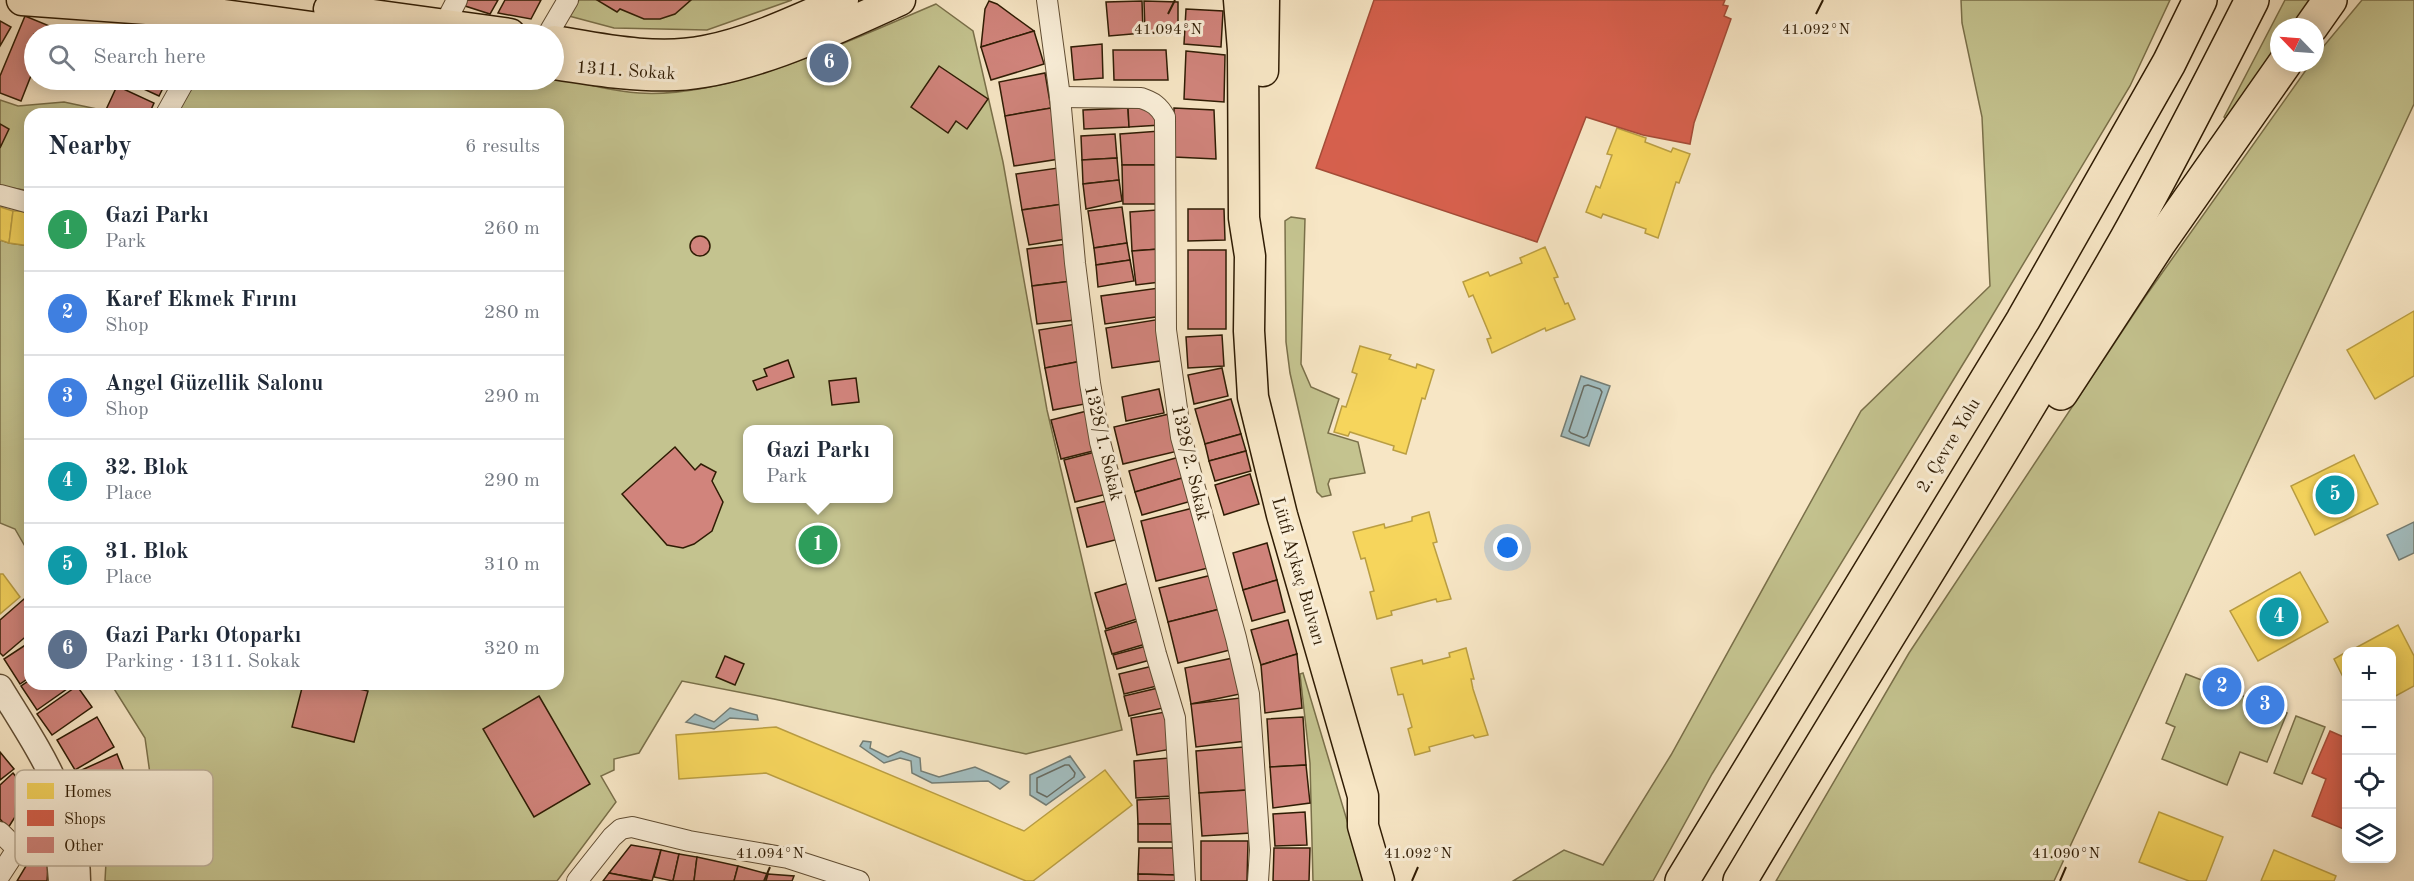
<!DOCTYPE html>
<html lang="en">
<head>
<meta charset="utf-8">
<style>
	:root { --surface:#fff; --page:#f2f2f3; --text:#1f2937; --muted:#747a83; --line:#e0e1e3; --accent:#8f2418 }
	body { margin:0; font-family:"Old Standard TT",serif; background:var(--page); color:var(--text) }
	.controls { position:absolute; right:18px; bottom:18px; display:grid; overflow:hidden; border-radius:12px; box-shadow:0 3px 15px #0003 }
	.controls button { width:54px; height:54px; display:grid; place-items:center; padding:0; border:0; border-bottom:2px solid var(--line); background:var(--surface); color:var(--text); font:30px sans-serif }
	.compass { position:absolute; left:2270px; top:18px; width:54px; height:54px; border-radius:50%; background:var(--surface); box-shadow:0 3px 15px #0003; rotate:295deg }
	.you { position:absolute; left:1508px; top:548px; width:21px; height:21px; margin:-15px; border:4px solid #fff; border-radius:50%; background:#1a73e8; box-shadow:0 0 0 9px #1a73e833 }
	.badge { display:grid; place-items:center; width:39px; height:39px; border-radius:50%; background:var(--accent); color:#fff; font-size:20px; font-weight:700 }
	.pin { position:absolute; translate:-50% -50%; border:3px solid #fff; box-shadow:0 2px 6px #0006 }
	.popup { position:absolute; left:743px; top:425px; width:150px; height:78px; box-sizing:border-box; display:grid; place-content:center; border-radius:12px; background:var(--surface); filter:drop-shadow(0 2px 4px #0005); font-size:20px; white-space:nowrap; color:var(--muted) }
	.popup b { font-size:22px; color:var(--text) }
	.popup::after { content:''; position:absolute; left:50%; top:100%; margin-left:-12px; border:12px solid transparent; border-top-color:var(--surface) }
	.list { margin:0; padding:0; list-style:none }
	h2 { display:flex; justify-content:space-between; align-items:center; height:78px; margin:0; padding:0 24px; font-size:26px }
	h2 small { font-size:20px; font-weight:400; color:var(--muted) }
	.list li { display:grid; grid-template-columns:39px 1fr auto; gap:18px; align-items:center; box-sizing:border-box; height:84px; padding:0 24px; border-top:2px solid var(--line) }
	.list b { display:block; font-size:22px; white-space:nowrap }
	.list p { margin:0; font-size:20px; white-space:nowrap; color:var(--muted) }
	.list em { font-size:20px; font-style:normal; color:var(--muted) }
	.icon { flex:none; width:33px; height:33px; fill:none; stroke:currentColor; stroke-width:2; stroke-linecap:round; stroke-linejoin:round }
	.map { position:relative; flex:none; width:2414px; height:881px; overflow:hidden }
	.search { position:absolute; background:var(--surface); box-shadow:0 3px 15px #0003; left:24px; top:24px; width:540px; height:66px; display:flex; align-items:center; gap:15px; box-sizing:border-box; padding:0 21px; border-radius:33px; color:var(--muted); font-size:22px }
	.panel { position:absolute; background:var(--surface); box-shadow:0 3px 15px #0003; left:24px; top:108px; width:540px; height:582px; border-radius:18px }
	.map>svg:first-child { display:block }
	.green { fill:#c4c38f; stroke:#7a704a; stroke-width:1.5; fill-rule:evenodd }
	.water { fill:#a2bdbf; stroke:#747d74; stroke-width:1.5 }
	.homes { fill:#f6d55c; stroke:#ba9e42; stroke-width:1.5 }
	.shops { fill:#d6604d; stroke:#a44c37; stroke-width:1.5 }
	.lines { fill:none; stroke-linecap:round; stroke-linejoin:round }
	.shore { stroke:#686c62; stroke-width:1.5 }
	.building { fill:#d1847c; stroke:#2f1c04; stroke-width:1.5 }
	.minor-casing { stroke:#614e34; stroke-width:22 }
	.tertiary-casing { stroke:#614e34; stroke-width:27 }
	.primary-casing { stroke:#2f1c04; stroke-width:33 }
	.motorway-casing { stroke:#2f1c04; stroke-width:36 }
	.minor { stroke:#faefd9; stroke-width:20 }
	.tertiary { stroke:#faefd9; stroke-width:24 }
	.primary { stroke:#f7e6c5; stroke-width:30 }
	.motorway { stroke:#f7e6c5; stroke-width:33 }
	.ticks { fill:none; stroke:#2f1c04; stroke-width:2 }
	.labels { text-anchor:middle; stroke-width:6; stroke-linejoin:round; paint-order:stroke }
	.street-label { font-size:18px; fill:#2f1c04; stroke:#faefd9 }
	.key { fill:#faefd9; stroke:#bdb099; stroke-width:1.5 }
	.key-label { font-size:16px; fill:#2f1c04 }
	.ticks-label { font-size:15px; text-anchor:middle; fill:#2f1c04; stroke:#faefd9; stroke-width:6; stroke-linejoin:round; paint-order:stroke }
</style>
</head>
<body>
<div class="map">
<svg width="2414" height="881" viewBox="0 0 2414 881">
	<rect width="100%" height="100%" fill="#f7e6c5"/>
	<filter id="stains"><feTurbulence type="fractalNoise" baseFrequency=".00333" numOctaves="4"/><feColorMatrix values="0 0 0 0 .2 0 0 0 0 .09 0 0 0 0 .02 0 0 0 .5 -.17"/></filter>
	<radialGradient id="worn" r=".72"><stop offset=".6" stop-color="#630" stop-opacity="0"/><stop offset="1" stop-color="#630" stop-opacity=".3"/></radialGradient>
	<g class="green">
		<path d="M579,0H792L707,30L614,28L569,16Z"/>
		<path d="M1961,0H2170L2130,86L1971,351L1712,774L1653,881H1513L1564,850L1603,865L1671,755L1861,411L1990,286L1982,117L1962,23Z"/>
		<path d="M2285,0H2318L2298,27H2279V52L2228,120L2224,117Z"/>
		<path d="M2362,0H2414V104L2054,881H1776L1909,653L2145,297L2311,63H2315L2318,53Z"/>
		<path d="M936,4L973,31L1003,162L1047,410L1122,730L1026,754L774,699L682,681L639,753L614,759V770L601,776L616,802L557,881H105L106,862L95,794L150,774L145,738L111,684H558V114H176L196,80H554V76C582,83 609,91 639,93C729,99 853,39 936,4ZM748,430H888V498H748Z"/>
		<path d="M0,100L18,106L64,102L97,109L94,114H30V191L0,186Z"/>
		<path d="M1291,217L1305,219L1301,364L1311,387L1339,399L1328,433L1358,442L1365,473L1330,479L1328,484L1331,495L1322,497L1317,492L1290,373L1286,342L1285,221Z"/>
		<path d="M0,240L9,243L30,246V555L15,529L0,523Z"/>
		<path d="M1303,673L1365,881H1313L1310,763L1300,674Z"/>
		<path d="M2186,674L2287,713L2267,762L2240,752L2227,785L2162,759L2175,727L2166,723Z"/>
		<path d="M2296,716L2325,727L2302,784L2274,773Z"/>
	</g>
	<g class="water">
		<path d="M1581,376L1610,386L1589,446L1561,436Z"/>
		<path d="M2414,522V553L2399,560L2387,535Z"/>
		<path d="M730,708L757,715L758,720L730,718L714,729L686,722L695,714L714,722Z"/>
		<path d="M863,741L871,742L870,748L888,757L901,751L920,758L921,771L939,777L975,767L1009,782L1000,789L988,781L932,783L912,773L911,761L900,758L884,763L860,746Z"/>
		<path d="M1070,756L1085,777L1046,805L1030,795V775Z"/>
	</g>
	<g class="homes">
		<path d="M1617,128L1646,138L1645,142L1671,152L1673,148L1690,154L1679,183L1676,182L1658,238L1645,233L1646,229L1603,214L1601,218L1586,212L1596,186L1600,188L1612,155L1607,154Z"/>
		<path d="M0,207L13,211L9,243L0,240Z"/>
		<path d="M13,211H30V246L9,243Z"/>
		<path d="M1545,247L1558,277L1554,278L1565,304L1568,303L1575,319L1546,331L1545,328L1492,353L1487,339L1491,338L1473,295L1469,297L1463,282L1488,272L1490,276L1522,263L1520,258Z"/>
		<path d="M2414,311V376L2375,399L2347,350Z"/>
		<path d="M1360,346L1391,355L1389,359L1416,368L1417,364L1434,370L1425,399L1422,398L1406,454L1393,450L1394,446L1350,432L1348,436L1334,432L1342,406L1346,407L1357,374L1352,372Z"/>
		<path d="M2354,455L2378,504L2315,535L2291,486Z"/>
		<path d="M1429,512L1437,542L1433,543L1451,599L1437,602L1436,599L1391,611L1392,615L1377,619L1370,592L1374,591L1365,558L1361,559L1353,532L1384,524L1385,528L1412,521V517Z"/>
		<path d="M2300,572L2328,622L2258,661L2230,611Z"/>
		<path d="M0,574H3L20,597L0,614Z"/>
		<path d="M2398,625L2414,656V686L2392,698V652H2348Z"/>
		<path d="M1466,648L1474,679H1471L1473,689L1488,735L1475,738L1473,735L1429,747L1430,751L1415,755L1408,729L1412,727L1403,694L1398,695L1391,668L1422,660L1423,664L1450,657L1449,653Z"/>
		<path d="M2346,652V683L2334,659Z"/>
		<path d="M776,727L1024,831L1105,770L1132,805L1033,881H1026L766,773L679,779L676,735Z"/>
		<path d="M2159,812L2223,837L2206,881H2189L2139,862Z"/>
		<path d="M2274,850L2336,876L2334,881H2261Z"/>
	</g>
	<g class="shops">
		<path d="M1374,0H1725L1723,5L1728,6L1724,16L1731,19L1694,123L1690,144L1643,135L1586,117L1537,242L1316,168Z"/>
		<path d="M2330,731L2346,738V830L2312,816L2326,779L2312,773Z"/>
	</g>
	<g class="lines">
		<g class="shore">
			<path d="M1588,385L1600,389L1602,392L1587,436L1584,438L1571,433L1569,431L1584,386Z"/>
			<path d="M1065,765H1069L1075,773L1074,777L1047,797L1037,792V778Z"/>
		</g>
	</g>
	<g class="building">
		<path d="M465,0H498L490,14L462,5Z"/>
		<path d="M505,0H541L531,19L498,13Z"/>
		<path d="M597,0H691L675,14L660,19H644L620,9L617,12Z"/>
		<path d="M989,1L997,4L1034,31L981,47L985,9Z"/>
		<path d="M1142,1L1143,33L1109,36L1106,2Z"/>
		<path d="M1144,1L1178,2V34L1145,32Z"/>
		<path d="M1186,9L1223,11L1221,47L1184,44Z"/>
		<path d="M25,16L52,27L48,34H34V68L21,101L0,93V76Z"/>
		<path d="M151,20L184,34H144Z"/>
		<path d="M0,21L11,27L0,46Z"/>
		<path d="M113,25L133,34H108Z"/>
		<path d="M1034,31L1044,64L991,80L981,47Z"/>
		<path d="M1102,44L1103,78L1074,80L1071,47Z"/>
		<path d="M1113,50H1166L1168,80H1114Z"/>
		<path d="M1186,51L1225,55L1224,102L1184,99Z"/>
		<path d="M939,66L988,99L967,129L956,121L948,133L911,107Z"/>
		<path d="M1045,73L1051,108L1005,116L999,82Z"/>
		<path d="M124,80H167L159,96Z"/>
		<path d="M117,86L154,103L149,114H104Z"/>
		<path d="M1051,108L1059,159L1014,166L1005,116Z"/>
		<path d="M1128,108L1129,127L1084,129L1083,110Z"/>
		<path d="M1128,108H1155L1161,125L1129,127Z"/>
		<path d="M1174,108L1214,110L1216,159L1174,157Z"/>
		<path d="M0,124L9,129L0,148Z"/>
		<path d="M1160,131V165H1122L1120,134Z"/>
		<path d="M1115,134L1117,158L1082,160L1081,136Z"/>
		<path d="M1117,158L1119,180L1083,184L1082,160Z"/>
		<path d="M1122,165H1160L1161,204H1123Z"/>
		<path d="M1058,168L1063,204L1022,210L1016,174Z"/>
		<path d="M1119,180L1122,201L1086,209L1083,184Z"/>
		<path d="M1063,204L1066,239L1029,245L1022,210Z"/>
		<path d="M1122,207L1127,243L1094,248L1088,211Z"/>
		<path d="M1188,209H1224L1225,240L1188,241Z"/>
		<path d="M1157,210L1159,249L1132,251L1130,212Z"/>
		<circle cx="700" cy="246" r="10"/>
		<path d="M1127,243L1130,260L1096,265L1094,248Z"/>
		<path d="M1067,244L1072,281L1032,286L1027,249Z"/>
		<path d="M1159,249L1160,282L1136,285L1132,251Z"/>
		<rect x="1188" y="250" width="38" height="79"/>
		<path d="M1130,260L1134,281L1098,287L1096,265Z"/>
		<path d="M1072,281L1076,320L1037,324L1032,286Z"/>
		<path d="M1159,288L1163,316L1105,324L1101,296Z"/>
		<path d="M1161,319L1167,360L1112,368L1106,328Z"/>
		<path d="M1076,324L1082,361L1045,368L1039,330Z"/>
		<path d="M1222,335L1224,366L1188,368L1186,337Z"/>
		<path d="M788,360L794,377L757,390L753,381L767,376L764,369Z"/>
		<path d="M1082,361L1090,403L1053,410L1045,368Z"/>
		<path d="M1222,368L1228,396L1194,404L1188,375Z"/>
		<path d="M856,378L859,402L832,405L829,381Z"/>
		<path d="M1159,389L1164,413L1126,421L1122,397Z"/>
		<path d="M1231,399L1241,434L1205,444L1195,409Z"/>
		<path d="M1087,411L1097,450L1061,459L1051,420Z"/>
		<path d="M1169,414L1178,451L1123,464L1114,427Z"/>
		<path d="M1241,434L1246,451L1209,461L1205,444Z"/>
		<path d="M675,447L695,470L701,464L716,472L712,481L723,502L712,531L694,544L683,548L667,545L622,494Z"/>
		<path d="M1099,451L1111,493L1075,502L1064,460Z"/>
		<path d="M1246,451L1251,471L1215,481L1209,461Z"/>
		<path d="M1183,456L1189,476L1135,492L1129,471Z"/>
		<path d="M1250,474L1259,504L1224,515L1215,485Z"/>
		<path d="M1189,476L1195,500L1142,515L1135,492Z"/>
		<path d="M1110,500L1119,539L1087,547L1077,508Z"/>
		<path d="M1197,507L1212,567L1156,581L1141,521Z"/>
		<path d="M1267,543L1277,580L1243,590L1233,553Z"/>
		<path d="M1212,575L1220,609L1168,622L1159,588Z"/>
		<path d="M1277,580L1285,612L1252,621L1243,590Z"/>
		<path d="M1132,582L1143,617L1106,629L1095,593Z"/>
		<path d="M24,599L30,607V633L3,656L0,653V620Z"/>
		<path d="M1220,609L1230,650L1178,663L1168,622Z"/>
		<path d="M1141,620L1149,643L1112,654L1105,631Z"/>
		<path d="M1288,620L1297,654L1261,665L1251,630Z"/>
		<path d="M30,642V677L20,684L4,659Z"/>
		<path d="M1150,645L1154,659L1117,669L1113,655Z"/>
		<path d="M1297,654L1302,708L1265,713L1261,665Z"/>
		<path d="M725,656L744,664L735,685L716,677Z"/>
		<path d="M1233,658L1240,694L1191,704L1185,668Z"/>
		<path d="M1153,666L1157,686L1124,694L1119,674Z"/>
		<path d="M30,680V684H74L37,710L21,686Z"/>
		<path d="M303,684H351L350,687L368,691L354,742L292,727Z"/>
		<path d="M77,686L92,707L52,735L37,714Z"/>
		<path d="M1158,688L1163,708L1129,716L1124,696Z"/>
		<path d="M539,696L590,784L534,817L483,729Z"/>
		<path d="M1240,698L1246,741L1196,747L1191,704Z"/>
		<path d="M1165,712L1172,749L1137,755L1131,718Z"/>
		<path d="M97,717L114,747L75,770L57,740Z"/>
		<path d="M1303,717L1306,765L1270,767L1267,719Z"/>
		<path d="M1244,747L1248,790L1199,793L1196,751Z"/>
		<path d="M0,752L14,769L0,780Z"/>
		<path d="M117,754L127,779L82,795L73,774Z"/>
		<path d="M1169,758L1172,796L1136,798L1134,761Z"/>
		<path d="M1306,765L1310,803L1273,808L1270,767Z"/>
		<path d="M13,773L17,778L15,817L8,828L0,819V785Z"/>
		<path d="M1248,790L1251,833L1202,836L1199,793Z"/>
		<path d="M1174,798V824H1138L1137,800Z"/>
		<path d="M1305,812L1307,845L1275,846L1273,814Z"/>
		<rect x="1138" y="824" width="36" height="18"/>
		<path d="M1201,841H1248L1247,881H1201Z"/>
		<path d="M631,845L661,850L652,881L609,873Z"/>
		<path d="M1139,848H1176L1175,875L1138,874Z"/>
		<path d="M1274,848H1310L1309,881H1273Z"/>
		<path d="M41,850L49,855L47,881H17L35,851Z"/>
		<path d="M661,850L679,854L673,881L654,877Z"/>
		<path d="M679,854L697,857L694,881H673Z"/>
		<path d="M697,857L738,866L734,881H694Z"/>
		<path d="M738,866L768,874L766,881H734Z"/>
		<path d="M609,873L649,881H603Z"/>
		<path d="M768,874L794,876L792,881H766Z"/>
		<path d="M1138,874L1175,875V881H1138Z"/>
	</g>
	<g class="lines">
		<g class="minor-casing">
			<g id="minor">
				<path d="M1047,0L1060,97L1075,263L1090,383L1100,442L1156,654L1175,718L1185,881"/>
				<path d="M444,25L457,0"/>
				<path d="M206,34L216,14"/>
				<path d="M548,34L568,0"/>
				<path d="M1060,97L1141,98C1153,102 1159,106 1165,117L1166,330L1181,437L1236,638L1249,694L1260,850L1258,881"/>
				<path d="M166,114L185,80"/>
				<path d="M0,195L30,203"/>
				<path d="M0,832L17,849"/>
				<path d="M0,875L17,849L62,805"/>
				<path d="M577,881L612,837L621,829L632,827L689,841L788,858L859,881"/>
			</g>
		</g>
		<g class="tertiary-casing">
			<g id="tertiary">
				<path d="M0,687C39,751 77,803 78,881"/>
				<path d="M56,823L61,881"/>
			</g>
		</g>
		<g class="primary-casing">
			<g id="primary">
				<path d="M22,0L216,14L362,34"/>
				<path d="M1239,0L1243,50L1244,218L1250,256L1249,331L1253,397L1282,515L1363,796V826L1379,881"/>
				<path d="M329,9L510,34"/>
				<path d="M554,41C602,49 656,61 705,51C752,42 799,19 843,0"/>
				<path d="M554,64C594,70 635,77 676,75C747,72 836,29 900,0"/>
				<path d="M1263,71L1264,0"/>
			</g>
		</g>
		<g class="motorway-casing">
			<g id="motorway">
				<path d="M2311,27L2330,0"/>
				<path d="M2061,393L2159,243L2285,63"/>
				<path d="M1682,881L2023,320L2169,63L2200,0"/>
				<path d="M1740,881C1867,666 2002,457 2126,240C2170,161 2211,81 2252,0"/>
			</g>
		</g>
		<use href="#minor" class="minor"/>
		<use href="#tertiary" class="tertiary"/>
		<use href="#primary" class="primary"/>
		<use href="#motorway" class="motorway"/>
	</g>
	<path class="ticks" d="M1168,14L1175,0M1816,14L1823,0M764,881L770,867M1412,881L1418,867M2060,881L2066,867"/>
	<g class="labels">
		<g class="street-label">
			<text transform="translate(626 70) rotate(4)" y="6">1311. Sokak</text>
			<text transform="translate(1104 443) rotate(77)" y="6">1328/1. Sokak</text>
			<text transform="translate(1948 445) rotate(-59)" y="6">2. Çevre Yolu</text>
			<text transform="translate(1191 463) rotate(77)" y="6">1328/2. Sokak</text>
			<text transform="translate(1299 571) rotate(74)" y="6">Lütfi Aykaç Bulvarı</text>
		</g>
	</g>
	<rect x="15" y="770" width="198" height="96" rx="9" class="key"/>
	<rect x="27" y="783" width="27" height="16" fill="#f6d55c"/>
	<rect x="27" y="810" width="27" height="16" fill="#d6604d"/>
	<rect x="27" y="837" width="27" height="16" fill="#d1847c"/>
	<g class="key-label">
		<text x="64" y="797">Homes</text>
		<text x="64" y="824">Shops</text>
		<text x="64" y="851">Other</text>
	</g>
	<g class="ticks-label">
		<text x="1168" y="34">41.094°N</text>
		<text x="1816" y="34">41.092°N</text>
		<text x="770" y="858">41.094°N</text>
		<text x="1418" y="858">41.092°N</text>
		<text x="2066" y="858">41.090°N</text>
	</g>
	<rect width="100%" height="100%" filter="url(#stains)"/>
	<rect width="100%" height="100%" fill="url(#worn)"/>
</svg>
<div class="controls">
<button>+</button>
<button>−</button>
<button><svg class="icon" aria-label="locate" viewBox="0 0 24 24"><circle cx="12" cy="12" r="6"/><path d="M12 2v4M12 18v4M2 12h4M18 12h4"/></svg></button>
<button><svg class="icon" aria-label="layers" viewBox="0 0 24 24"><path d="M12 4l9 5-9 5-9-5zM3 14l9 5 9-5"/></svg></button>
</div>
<svg class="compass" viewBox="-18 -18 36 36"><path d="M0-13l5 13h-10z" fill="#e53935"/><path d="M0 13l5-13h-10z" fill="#747a83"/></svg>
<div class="you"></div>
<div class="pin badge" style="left:818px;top:545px;background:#2e9e5b">1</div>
<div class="popup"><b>Gazi Parkı</b>Park</div>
<div class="pin badge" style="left:2222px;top:687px;background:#3f7fe0">2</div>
<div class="pin badge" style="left:2265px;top:705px;background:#3f7fe0">3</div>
<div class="pin badge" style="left:2279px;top:617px;background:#0f9aa8">4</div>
<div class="pin badge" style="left:2335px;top:495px;background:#0f9aa8">5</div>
<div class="pin badge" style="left:829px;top:63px;background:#5c6f8a">6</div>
<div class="search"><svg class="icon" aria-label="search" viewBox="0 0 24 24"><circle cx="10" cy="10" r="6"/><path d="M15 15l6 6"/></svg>Search here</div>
<section class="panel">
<h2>Nearby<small>6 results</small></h2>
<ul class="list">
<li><span class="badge" style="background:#2e9e5b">1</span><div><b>Gazi Parkı</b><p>Park</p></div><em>260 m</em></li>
<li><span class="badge" style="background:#3f7fe0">2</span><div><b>Karef Ekmek Fırını</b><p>Shop</p></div><em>280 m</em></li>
<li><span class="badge" style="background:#3f7fe0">3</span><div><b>Angel Güzellik Salonu</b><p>Shop</p></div><em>290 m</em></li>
<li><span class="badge" style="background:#0f9aa8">4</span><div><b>32. Blok</b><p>Place</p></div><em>290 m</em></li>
<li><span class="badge" style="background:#0f9aa8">5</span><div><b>31. Blok</b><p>Place</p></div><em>310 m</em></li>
<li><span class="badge" style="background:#5c6f8a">6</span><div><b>Gazi Parkı Otoparkı</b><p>Parking · 1311. Sokak</p></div><em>320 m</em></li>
</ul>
</section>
</div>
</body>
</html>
